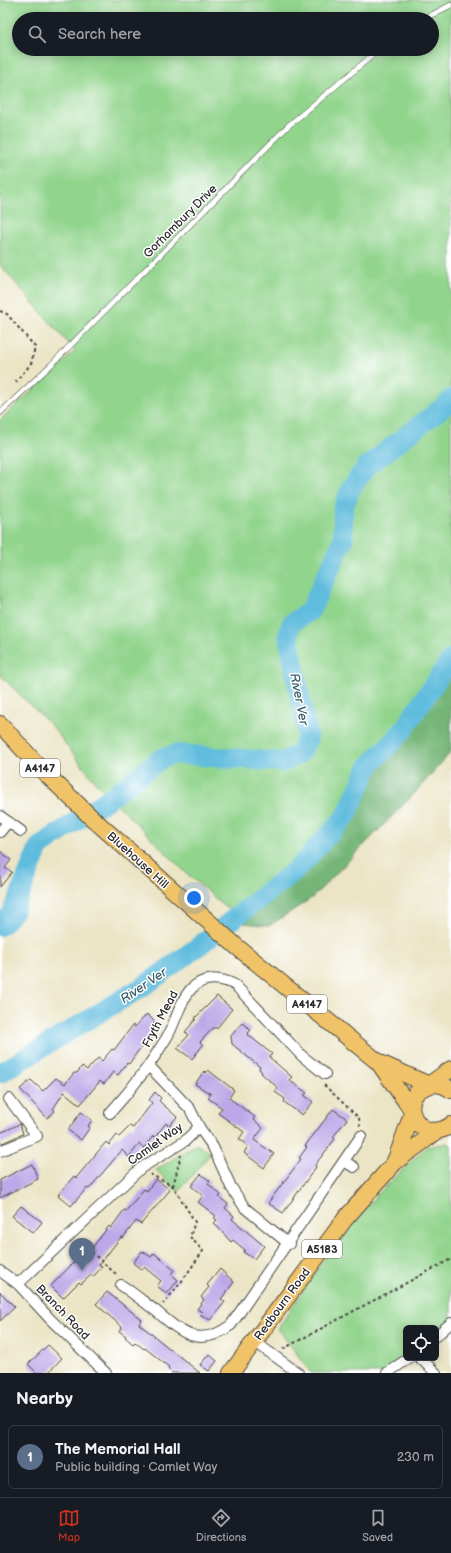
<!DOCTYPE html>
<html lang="en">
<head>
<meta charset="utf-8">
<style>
	:root { --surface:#171b24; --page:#242831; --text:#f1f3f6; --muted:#9ea1a6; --line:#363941; --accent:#c8321e }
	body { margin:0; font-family:"Balsamiq Sans",sans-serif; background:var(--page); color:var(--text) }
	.controls { position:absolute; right:12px; bottom:12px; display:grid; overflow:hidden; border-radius:6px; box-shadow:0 2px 10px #0003 }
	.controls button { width:36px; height:36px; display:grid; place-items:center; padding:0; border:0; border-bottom:1px solid var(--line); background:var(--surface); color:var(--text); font:20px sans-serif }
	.you { position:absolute; left:194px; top:898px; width:14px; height:14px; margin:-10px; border:3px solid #fff; border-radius:50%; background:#1a73e8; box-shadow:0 0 0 6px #1a73e833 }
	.badge { display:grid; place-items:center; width:26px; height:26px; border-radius:50%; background:var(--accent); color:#fff; font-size:13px; font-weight:700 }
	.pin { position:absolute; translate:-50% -33px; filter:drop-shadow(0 1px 2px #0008) }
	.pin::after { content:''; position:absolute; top:21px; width:14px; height:12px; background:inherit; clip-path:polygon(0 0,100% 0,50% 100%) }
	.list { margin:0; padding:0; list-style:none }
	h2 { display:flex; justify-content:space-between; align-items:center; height:52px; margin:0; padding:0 16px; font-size:17px }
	h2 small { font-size:13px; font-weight:400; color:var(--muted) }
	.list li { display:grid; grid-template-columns:26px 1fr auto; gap:12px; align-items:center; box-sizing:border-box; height:64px; margin:0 8px 8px; padding:0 8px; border:1px solid var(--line); border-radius:6px }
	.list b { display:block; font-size:15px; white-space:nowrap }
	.list p { margin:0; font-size:13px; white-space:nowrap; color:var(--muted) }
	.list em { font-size:13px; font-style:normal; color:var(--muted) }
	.icon { flex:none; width:22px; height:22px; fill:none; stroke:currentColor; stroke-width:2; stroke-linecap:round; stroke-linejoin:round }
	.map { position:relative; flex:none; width:451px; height:1373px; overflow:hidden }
	.search { position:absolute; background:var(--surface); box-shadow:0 2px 10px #0003; left:12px; right:12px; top:12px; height:44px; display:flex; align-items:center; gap:10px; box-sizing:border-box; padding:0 14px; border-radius:22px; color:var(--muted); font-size:15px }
	.sheet { height:124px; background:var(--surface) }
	nav { display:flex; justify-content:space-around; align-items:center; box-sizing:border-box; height:56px; border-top:1px solid var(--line); background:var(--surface); font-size:11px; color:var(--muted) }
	nav a { display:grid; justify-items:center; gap:2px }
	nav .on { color:var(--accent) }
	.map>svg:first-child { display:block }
	.green { fill:#91d48c; stroke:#5e805c; fill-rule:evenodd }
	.forest { fill:#74b678; stroke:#507052 }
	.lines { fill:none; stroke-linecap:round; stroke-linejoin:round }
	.river { stroke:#5fbcdd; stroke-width:20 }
	.building { fill:#bca8e8 }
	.service-casing { stroke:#484742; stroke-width:6 }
	.minor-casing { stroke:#484742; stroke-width:12 }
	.primary-casing { stroke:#484742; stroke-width:18 }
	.path { stroke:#484742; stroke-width:2; stroke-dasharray:3 3; stroke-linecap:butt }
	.service { stroke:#fff; stroke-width:5 }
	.minor { stroke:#fff; stroke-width:10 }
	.primary { stroke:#f1c369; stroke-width:16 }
	.labels { text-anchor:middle; stroke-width:3; stroke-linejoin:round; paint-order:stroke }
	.shield { fill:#fff; stroke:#6b6b6b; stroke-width:1 }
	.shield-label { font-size:11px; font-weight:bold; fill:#2b2b2b }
	.street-label { font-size:12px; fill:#2b2b2b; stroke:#fff }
	.water-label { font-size:13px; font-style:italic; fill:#3d5e69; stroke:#fff }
</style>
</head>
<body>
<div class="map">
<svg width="451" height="1373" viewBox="0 0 451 1373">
	<rect width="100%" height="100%" fill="#fff"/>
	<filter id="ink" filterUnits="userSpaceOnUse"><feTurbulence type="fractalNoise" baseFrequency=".025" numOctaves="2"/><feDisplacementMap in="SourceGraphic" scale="8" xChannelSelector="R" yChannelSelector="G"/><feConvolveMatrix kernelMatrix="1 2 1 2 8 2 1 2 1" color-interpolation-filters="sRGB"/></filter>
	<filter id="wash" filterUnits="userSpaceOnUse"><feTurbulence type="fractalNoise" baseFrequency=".012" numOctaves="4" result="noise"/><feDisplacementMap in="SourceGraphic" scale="16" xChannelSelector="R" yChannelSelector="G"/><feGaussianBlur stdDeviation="0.9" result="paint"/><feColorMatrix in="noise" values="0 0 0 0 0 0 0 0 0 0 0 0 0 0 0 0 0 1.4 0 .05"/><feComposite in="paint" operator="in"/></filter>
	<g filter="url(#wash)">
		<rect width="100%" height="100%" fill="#ebe5c6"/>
		<g class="green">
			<path d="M0,0H451V674L414,723L378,764L350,819L299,873L244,923L185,872L97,784L50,724L0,675V420L75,351L0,265ZM19,19H432V49H19Z"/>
			<path d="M447,1143L451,1145V1321L436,1334V1328H406V1358L384,1373H311L278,1329L322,1262L351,1224L380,1192L426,1147Z"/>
			<path d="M196,1144L211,1153L178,1192L156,1170Z"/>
		</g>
		<path class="forest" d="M451,674V752L412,796L313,897L269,926L244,923L299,873L350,819L378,764L414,723Z"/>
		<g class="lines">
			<g class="river">
				<path d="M0,926L12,914L39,847L111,797L162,758L175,754L283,762L299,754L308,738L288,634L292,623L310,611L343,540V509L350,490L366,467L447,404L451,399"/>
				<path d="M0,1073L144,986L195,949L298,868L346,816L369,766L401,733L451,659"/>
			</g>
		</g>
		<g id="blocks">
			<g class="building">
				<path d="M0,851L11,860L5,868L12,872L0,887Z"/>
				<path d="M217,996L232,1009L217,1028H213L200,1042L203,1045L192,1059L177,1048L189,1035L185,1032L196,1019L195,1018Z"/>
				<path d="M147,1014L155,1022L151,1026L158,1031L138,1051L129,1064L127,1063L118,1075L113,1072L104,1084L100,1081L80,1105L64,1092L53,1109L55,1111L47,1118L20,1089L31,1080L43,1091L56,1078L65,1084L74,1073H77L82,1066L87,1070L98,1058L102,1061L112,1049L114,1050L133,1025L135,1027Z"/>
				<path d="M242,1023L251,1030L247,1034L272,1054L269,1057L292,1077L289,1080L307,1093L304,1095L313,1102L302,1115L284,1102L285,1099L275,1092L278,1088L261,1073L262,1072L259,1069L260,1067L232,1044L231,1036Z"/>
				<path d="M208,1070L234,1090L229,1098L255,1117L253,1119L263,1128L254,1140L274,1154L264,1168L244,1153L248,1146L239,1139L244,1132L218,1113L222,1108L208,1098L211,1094L195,1084L204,1071L206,1073Z"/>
				<path d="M155,1092L161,1098L159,1101L177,1117L169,1126L166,1123L155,1137L153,1136L144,1148L139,1144L129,1157L122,1150L89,1189L87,1188L71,1206L58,1195L74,1176L76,1178L106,1142L109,1145L117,1135L119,1137L130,1126L133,1128L152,1103L149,1100Z"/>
				<path d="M333,1109L347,1119L333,1137L335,1139L315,1165L316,1167L283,1213L268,1203L301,1159L299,1158L307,1147L305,1146Z"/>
				<path d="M81,1112L92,1120L88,1126L90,1127L81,1140L68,1130Z"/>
				<path d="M20,1124L23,1134L0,1144V1133Z"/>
				<path d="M32,1164L38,1179L0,1198V1180Z"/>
				<path d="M201,1174L210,1181L208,1184L221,1195L219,1197L228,1204L225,1208L234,1216L232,1219L264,1246L254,1259L243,1252L245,1250L233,1240L231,1242L214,1223L217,1220L214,1218L216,1216L198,1202L203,1196L191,1186Z"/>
				<path d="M156,1179L170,1190L141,1224L136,1221L123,1238L121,1237L99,1265L102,1267L93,1277L91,1275L81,1284L79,1282L63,1298L51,1286L77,1259L74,1256L82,1248L88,1253L109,1226L111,1228L124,1210L126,1211L144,1189L147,1191Z"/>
				<path d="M21,1206L42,1222L33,1233L12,1216Z"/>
				<path d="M142,1251L151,1257L154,1253L174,1270L171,1274L178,1280L167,1294L157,1286L161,1281L144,1267L142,1270L133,1263Z"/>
				<path d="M220,1269L234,1282L221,1299L225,1302L210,1320L200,1314L202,1312L197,1309L204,1300L201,1297L209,1287L207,1285Z"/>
				<path d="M0,1292L15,1307L0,1321Z"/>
				<path d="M107,1292L142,1320L139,1324L200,1373H172L168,1369L169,1367L145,1348L144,1349L135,1342L133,1344L125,1337L126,1336L119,1331L122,1327L96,1304Z"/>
				<path d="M48,1345L62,1358L48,1373H37L28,1364Z"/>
				<path d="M209,1354L217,1361L209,1371L200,1365Z"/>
			</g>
		</g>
	</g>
	<g filter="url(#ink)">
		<use href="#blocks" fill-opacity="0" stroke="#484742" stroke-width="1"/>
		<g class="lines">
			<g class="service-casing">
				<g id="service">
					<path d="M424,19L451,5"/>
					<path d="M0,413L51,365L288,126L380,49"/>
				</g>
			</g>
			<g class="minor-casing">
				<g id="minor">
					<path d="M0,816L21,831"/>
					<path d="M0,832L8,822"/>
					<path d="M149,1066L190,1109L199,1127"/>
					<path d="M110,1113C131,1090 151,1064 167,1037C176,1022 180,1000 192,988C204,976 221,978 235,985L302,1056L325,1074"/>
					<path d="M0,1151L37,1136L9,1099"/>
					<path d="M345,1162L354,1167"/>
					<path d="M0,1271L18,1284L50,1319L106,1373"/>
					<path d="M18,1284L141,1168L185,1141L199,1127L213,1147L231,1187L245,1208L289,1244"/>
					<path d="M121,1285C133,1293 144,1302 156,1311C182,1333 199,1349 231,1325L361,1136"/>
					<path d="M436,1336L451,1323"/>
					<path d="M255,1342L298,1373"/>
					<path d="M420,1358L436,1373"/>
					<path d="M387,1373L409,1358"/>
				</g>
			</g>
			<g class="primary-casing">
				<g id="primary">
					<path d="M0,724L41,769L92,818L236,946L378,1062L429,1085"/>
					<path d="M379,1063L411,1109"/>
					<path d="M430,1084L451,1069"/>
					<path d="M451,1090C443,1084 434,1082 425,1087C395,1100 419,1147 451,1125"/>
					<path d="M395,1162L412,1114"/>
					<path d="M231,1373L345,1219L395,1162L436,1132"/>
				</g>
			</g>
			<g class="path">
				<path d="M0,311L7,314L35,347L31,364L16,381L19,385"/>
				<path d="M324,1085L359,1118L360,1126"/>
				<path d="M150,1174L173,1186L195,1222L190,1237L203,1251L182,1281L163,1304"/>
				<path d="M173,1186L181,1155"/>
				<path d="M78,1240L118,1276"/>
				<path d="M283,1349L451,1259"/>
			</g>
			<use href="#service" class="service"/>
			<use href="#minor" class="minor"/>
			<use href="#primary" class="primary"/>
		</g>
	</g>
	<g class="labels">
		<g class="shield">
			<rect x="20" y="759" width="40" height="18" rx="3"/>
			<rect x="287" y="995" width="40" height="18" rx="3"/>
			<rect x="302" y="1240" width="40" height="18" rx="3"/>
		</g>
		<g class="shield-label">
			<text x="40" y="772">A4147</text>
			<text x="307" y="1008">A4147</text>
			<text x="322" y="1253">A5183</text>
		</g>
		<g class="street-label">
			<text transform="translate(180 221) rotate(-45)" y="4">Gorhambury Drive</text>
			<text transform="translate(138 860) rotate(42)" y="4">Bluehouse Hill</text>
			<text transform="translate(160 1019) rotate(-62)" y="4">Fryth Mead</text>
			<text transform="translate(155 1144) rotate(-35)" y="4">Camlet Way</text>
			<text transform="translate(282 1304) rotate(-54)" y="4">Redbourn Road</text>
			<text transform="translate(63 1312) rotate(46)" y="4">Branch Road</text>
		</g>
		<g class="water-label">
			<text transform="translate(300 699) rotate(79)" y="5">River Ver</text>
			<text transform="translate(143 985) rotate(-34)" y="5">River Ver</text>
		</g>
	</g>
</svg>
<div class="controls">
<button><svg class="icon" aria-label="locate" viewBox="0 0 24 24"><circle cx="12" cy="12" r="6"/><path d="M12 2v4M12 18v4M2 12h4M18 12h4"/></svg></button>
</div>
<div class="you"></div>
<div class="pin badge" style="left:82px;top:1271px;background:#5c6f8a">1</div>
<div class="search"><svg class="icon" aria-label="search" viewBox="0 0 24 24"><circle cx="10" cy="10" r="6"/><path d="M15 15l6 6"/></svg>Search here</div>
</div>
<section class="sheet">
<h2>Nearby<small></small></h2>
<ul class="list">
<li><span class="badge" style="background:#5c6f8a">1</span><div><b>The Memorial Hall</b><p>Public building · Camlet Way</p></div><em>230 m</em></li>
</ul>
</section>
<nav>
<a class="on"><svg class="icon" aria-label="map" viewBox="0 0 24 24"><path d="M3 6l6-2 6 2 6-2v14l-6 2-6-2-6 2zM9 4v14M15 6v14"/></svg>Map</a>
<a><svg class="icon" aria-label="directions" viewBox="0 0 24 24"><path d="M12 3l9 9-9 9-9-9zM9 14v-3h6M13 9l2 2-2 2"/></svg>Directions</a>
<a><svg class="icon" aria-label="saved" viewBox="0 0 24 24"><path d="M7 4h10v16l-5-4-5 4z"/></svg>Saved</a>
</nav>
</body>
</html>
